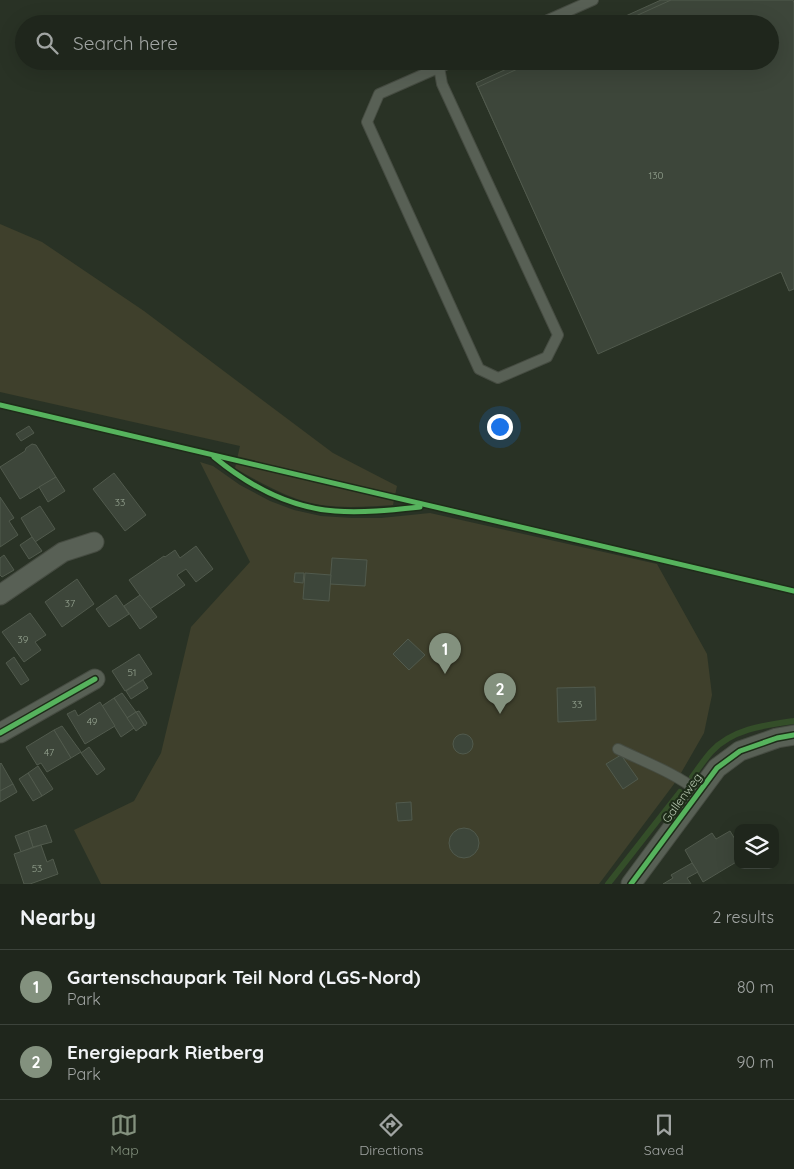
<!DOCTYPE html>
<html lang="en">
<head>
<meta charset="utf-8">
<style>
	:root { --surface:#1f261c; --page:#2c3229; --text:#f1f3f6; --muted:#a1a5a3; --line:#3c433b; --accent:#83917e }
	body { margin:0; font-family:Quicksand,sans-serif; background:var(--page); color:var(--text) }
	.controls { position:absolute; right:15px; bottom:15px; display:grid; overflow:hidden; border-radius:10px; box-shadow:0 5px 20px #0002 }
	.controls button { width:45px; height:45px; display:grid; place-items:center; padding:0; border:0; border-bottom:1px solid var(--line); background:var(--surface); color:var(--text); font:25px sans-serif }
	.you { position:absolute; left:499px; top:426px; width:18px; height:18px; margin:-12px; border:4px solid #fff; border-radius:50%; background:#1a73e8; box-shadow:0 0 0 8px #1a73e833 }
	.badge { display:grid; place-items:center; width:32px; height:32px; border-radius:50%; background:var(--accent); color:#fff; font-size:16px; font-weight:700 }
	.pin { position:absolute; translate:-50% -41px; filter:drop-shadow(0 1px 2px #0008) }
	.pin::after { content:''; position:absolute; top:26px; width:18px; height:15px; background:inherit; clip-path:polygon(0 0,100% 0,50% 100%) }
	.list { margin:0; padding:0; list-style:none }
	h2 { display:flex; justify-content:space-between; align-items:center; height:65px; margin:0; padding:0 20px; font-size:21px }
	h2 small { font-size:16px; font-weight:400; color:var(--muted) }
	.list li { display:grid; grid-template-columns:32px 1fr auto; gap:15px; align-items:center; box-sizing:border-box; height:75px; padding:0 20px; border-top:1px solid var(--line) }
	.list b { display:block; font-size:19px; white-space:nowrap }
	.list p { margin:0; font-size:16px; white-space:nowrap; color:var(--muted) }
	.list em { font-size:16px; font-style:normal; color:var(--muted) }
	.icon { flex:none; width:28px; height:28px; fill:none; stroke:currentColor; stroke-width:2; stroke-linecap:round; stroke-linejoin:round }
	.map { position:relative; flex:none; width:794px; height:884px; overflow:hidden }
	.search { position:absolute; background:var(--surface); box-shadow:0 5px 20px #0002; left:15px; right:15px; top:15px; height:55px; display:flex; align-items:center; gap:12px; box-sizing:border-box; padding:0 18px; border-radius:28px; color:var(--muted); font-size:19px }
	.sheet { height:215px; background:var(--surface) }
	nav { display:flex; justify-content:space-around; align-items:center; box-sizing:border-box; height:70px; border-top:1px solid var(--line); background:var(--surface); font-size:14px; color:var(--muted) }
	nav a { display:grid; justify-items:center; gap:2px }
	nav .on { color:var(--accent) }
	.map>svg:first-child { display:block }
	.green { fill:#3f402c }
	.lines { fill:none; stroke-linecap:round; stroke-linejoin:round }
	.stream { stroke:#344e29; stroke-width:6 }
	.building { fill:#3d463a; stroke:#515a4d }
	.service-casing { stroke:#464c42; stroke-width:12 }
	.minor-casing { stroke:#464c42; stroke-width:21 }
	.service { stroke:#586055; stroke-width:10 }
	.minor { stroke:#586055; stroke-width:19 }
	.cycleway-casing { stroke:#1e2c19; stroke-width:8 }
	.cycleway { stroke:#56b35d; stroke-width:5 }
	.labels { text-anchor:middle; stroke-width:4.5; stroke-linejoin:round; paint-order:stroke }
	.number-label { font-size:10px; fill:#96a491 }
	.street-label { font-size:12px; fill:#b4c4ae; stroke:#1e2c19 }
</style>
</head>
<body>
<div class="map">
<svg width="794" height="884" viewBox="0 0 794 884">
	<rect width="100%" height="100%" fill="#293225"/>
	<g class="green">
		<path d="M0,224L42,242L144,311L333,453L397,486L393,505C362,507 327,510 297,499C275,491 255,480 235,468L240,446L0,392Z"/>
		<path d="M200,462L213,466L240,485L270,501L294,510L321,516L352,518H381L430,513L657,564L707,654L712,695L704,733L677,780L599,884H101L74,830L134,801L161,753L191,627L250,562Z"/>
	</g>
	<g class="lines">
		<g class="stream">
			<path d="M692,777C698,769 704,760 711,752C732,729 765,725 794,721"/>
			<path d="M608,884L680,792"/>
		</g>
	</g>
	<g class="building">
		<path d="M661,0H792L794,5V283L787,286L779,266L595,346L476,83L524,61H770V24H608Z"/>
		<path d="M671,0H793L794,3V289L789,291L781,272L598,354L478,87L535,61H770V24H618Z"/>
		<path d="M29,426L34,433L21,441L16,434Z"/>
		<path d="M32,444L36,445L56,477L20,499L0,467L25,451L26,448Z"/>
		<path d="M114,473L146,515L125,531L93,489Z"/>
		<path d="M56,477L65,491L48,502L39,487Z"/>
		<path d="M0,497L14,518L9,521L18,535L0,547Z"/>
		<path d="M40,506L55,529L35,542L21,518Z"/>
		<path d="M32,537L42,551L29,559L20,545Z"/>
		<path d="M196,546L213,569L196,582L186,569L177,575L185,585L150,609L129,580L164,556L165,557L175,550L180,558Z"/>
		<path d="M4,555L14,570L2,577L0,575V558Z"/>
		<path d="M332,558L367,560L365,586L330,584Z"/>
		<path d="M295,573H304L303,583L294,582Z"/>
		<path d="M305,573L331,575L329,601L303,599Z"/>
		<path d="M77,579L94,604L62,627L45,602Z"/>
		<path d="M116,595L129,614L109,627L96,609Z"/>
		<path d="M140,595L157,617L140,629L124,606Z"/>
		<path d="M30,613L46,635L35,642L41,650L24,662L2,632Z"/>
		<path d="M408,639L425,655L409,670L393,654Z"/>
		<path d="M139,654L152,674L125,691L112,671Z"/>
		<path d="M14,657L29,680L21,685L6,663Z"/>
		<path d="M143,680L148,688L131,699L126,691Z"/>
		<path d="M595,687L596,720L558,722L557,688Z"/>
		<path d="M122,693L136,712L127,718L114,698Z"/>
		<path d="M114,698L134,728L121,737L102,706Z"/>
		<path d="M100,702L115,726L85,744L67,714L75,710L78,716Z"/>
		<path d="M139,711L147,723L145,726L136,712Z"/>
		<path d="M136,712L144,725L136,731L127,718Z"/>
		<path d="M62,726L81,752L71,758L54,730Z"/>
		<path d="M54,730L71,758L47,772L41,763L37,765L26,747Z"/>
		<circle cx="463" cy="744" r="10"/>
		<path d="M89,747L105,769L97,775L81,753Z"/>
		<path d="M621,755L638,779L623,789L606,764Z"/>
		<path d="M1,763L13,784L0,791V764Z"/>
		<path d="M38,766L53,789L42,796L28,773Z"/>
		<path d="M28,773L42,796L33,801L19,779Z"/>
		<path d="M13,784L17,792L0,802V791Z"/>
		<path d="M411,802L412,820L398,821L396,803Z"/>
		<path d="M46,825L52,842L33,847L28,831Z"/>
		<circle cx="464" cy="843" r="15"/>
		<path d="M28,831L33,847L21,852L15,836Z"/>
		<path d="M730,831L738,844V861L703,882L685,850L712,833L716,839Z"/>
		<path d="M41,845L47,862L53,859L58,874L30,884H24L14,854Z"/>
		<path d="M692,863L698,872L687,878L691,884H663L673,878L671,875Z"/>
	</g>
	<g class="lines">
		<g class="service-casing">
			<g id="service">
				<path d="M539,24L593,0"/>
				<path d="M439,67L442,84L558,335L547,357L498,378L479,369L367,122L379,94L454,61"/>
				<path d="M618,749C645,762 675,773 699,792"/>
			</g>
		</g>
		<g class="minor-casing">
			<g id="minor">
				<path d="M0,595L63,552L94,542"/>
				<path d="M0,733L95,679"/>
				<path d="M631,884L717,768L740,751L777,738L794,735"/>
			</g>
		</g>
		<use href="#service" class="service"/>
		<use href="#minor" class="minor"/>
		<g class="cycleway-casing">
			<g id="cycleway">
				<path d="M0,405L794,591"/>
				<path d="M214,457C248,485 290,508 335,511C363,513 391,510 420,507"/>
				<path d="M0,733L95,679"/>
				<path d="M631,884L717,768L740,751L777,738L794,735"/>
			</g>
		</g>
		<use href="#cycleway" class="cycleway"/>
	</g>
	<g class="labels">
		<g class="number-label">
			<text x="656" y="179">130</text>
			<text x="120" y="506">33</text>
			<text x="70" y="607">37</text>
			<text x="23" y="643">39</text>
			<text x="132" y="676">51</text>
			<text x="577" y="708">33</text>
			<text x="92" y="725">49</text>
			<text x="49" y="756">47</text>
			<text x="37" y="872">53</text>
		</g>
		<g class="street-label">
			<text transform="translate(682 798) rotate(-54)" y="4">Gallenweg</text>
		</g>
	</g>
</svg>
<div class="controls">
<button><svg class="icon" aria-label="layers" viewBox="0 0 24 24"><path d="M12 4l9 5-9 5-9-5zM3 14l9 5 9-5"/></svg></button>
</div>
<div class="you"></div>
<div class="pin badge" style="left:445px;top:674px">1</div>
<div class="pin badge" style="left:500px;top:714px">2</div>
<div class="search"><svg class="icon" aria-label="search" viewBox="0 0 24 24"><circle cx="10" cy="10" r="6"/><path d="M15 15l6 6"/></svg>Search here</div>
</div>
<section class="sheet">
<h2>Nearby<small>2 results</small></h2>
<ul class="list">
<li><span class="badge">1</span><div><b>Gartenschaupark Teil Nord (LGS-Nord)</b><p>Park</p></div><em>80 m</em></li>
<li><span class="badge">2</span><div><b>Energiepark Rietberg</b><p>Park</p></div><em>90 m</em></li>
</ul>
</section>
<nav>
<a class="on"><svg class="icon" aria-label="map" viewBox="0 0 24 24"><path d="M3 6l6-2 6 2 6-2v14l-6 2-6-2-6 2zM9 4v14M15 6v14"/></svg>Map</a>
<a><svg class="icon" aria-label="directions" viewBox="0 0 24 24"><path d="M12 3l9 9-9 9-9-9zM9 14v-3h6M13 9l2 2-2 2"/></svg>Directions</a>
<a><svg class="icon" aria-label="saved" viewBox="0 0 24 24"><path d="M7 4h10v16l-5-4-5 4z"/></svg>Saved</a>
</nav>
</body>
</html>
